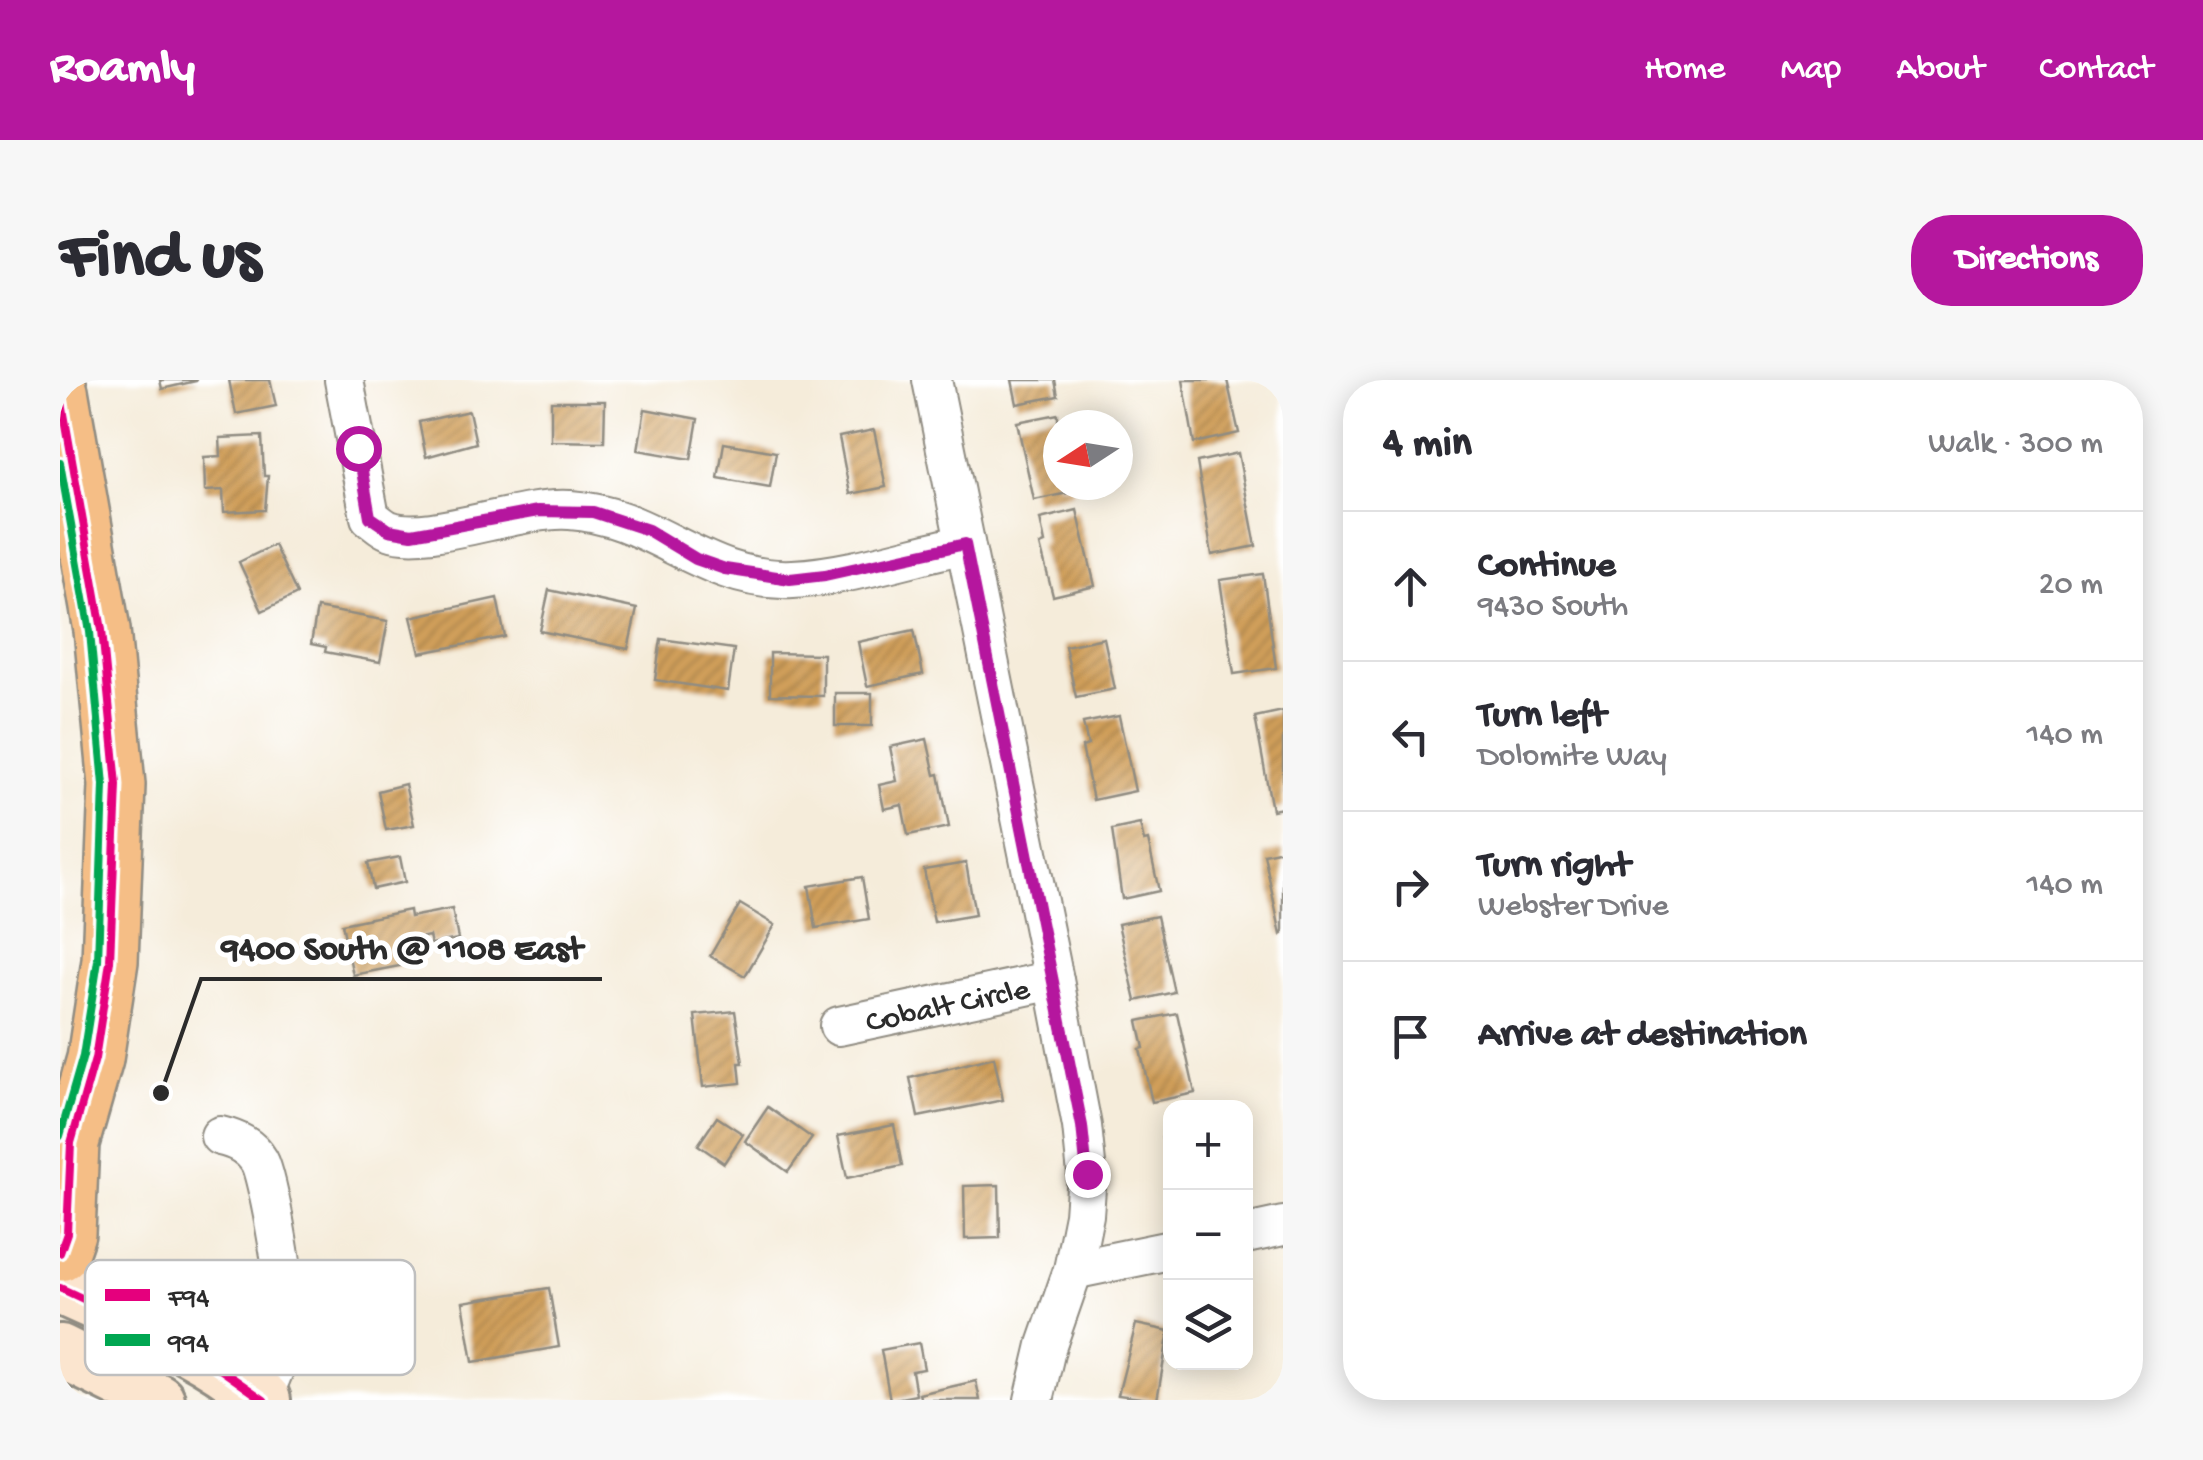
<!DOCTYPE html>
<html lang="en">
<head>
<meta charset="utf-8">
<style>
	:root { --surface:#fff; --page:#f7f7f7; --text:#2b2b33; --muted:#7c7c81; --line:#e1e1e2; --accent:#b5179e }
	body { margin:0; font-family:"Gochi Hand",sans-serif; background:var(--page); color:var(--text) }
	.controls { position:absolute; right:30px; bottom:30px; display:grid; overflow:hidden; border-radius:20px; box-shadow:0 5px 25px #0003 }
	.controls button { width:90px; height:90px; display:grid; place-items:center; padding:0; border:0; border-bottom:2px solid var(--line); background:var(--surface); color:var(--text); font:50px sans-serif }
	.compass { position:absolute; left:983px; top:30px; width:90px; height:90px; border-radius:50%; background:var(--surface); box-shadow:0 5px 25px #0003; rotate:258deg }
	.stop { position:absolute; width:30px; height:30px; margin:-22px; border:8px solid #b5179e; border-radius:50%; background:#fff }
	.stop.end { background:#b5179e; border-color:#fff; box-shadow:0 2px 10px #0008 }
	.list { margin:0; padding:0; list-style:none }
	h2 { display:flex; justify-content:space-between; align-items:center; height:130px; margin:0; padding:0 40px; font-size:42px }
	h2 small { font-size:32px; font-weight:400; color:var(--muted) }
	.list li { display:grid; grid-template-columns:65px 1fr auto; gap:30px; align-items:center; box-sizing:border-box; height:150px; padding:0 40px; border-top:2px solid var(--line) }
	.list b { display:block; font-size:38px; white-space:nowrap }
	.list p { margin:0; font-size:32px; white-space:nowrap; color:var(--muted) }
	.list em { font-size:32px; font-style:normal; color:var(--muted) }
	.icon { flex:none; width:55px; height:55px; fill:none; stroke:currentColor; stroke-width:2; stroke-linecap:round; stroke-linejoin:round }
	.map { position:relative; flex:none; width:1223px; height:1020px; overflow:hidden; border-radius:40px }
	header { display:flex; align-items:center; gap:60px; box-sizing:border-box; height:140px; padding:0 50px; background:var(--accent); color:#fff }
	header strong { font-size:48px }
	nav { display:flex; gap:55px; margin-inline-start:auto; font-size:35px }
	.intro { display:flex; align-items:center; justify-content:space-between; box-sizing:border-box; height:240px; padding:0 60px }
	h1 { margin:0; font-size:70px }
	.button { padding:25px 45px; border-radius:40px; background:var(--accent); color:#fff; font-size:35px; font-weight:700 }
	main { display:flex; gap:60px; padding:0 60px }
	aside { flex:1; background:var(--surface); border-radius:40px; box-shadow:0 5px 25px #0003 }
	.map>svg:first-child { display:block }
	.building { fill:url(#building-hatch) }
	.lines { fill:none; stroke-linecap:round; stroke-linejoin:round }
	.street-casing { stroke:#908c82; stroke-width:42 }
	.secondary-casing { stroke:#908c82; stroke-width:58 }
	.primary-casing { stroke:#908c82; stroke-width:60 }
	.street { stroke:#fff; stroke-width:38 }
	.secondary { stroke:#fbe5cf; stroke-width:52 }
	.primary { stroke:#f5be86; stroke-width:55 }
	.bus-1-casing { stroke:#fff; stroke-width:15 }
	.bus-2-casing { stroke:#fff; stroke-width:15 }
	.bus-1 { stroke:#e5007d; stroke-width:8 }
	.bus-2 { stroke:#00a651; stroke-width:8 }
	.route { stroke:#b5179e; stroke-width:12 }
	.labels { text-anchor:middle; stroke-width:10; stroke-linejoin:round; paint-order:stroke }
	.street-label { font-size:32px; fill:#2b2b2b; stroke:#fff }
	.key { fill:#fff; stroke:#bfbfbf; stroke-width:2.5 }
	.key-label { font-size:28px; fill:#2b2b2b }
	.leader { fill:none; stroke:#2b2b2b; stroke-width:4 }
	.callout-dot { fill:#2b2b2b; stroke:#fff; stroke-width:4 }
	.callout-label { font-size:35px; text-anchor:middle; font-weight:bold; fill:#2b2b2b; stroke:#fff; stroke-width:10; stroke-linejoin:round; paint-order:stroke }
</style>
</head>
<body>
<header>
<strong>Roamly</strong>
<nav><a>Home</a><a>Map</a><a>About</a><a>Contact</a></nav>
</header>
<div class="intro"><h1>Find us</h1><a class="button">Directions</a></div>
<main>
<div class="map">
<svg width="1223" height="1020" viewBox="0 0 1223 1020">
	<defs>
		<pattern id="building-hatch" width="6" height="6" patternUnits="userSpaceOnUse" patternTransform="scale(2.5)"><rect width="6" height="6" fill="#d09f5a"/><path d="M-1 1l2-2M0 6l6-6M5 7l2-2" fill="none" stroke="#a9824b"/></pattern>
	</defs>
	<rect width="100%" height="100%" fill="#fff"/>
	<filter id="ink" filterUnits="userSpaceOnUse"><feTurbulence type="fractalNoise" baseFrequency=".01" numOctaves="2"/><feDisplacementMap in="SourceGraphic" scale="20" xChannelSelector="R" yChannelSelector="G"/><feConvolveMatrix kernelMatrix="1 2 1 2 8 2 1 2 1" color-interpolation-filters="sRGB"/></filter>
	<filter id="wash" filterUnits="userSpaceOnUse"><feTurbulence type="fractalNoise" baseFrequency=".0048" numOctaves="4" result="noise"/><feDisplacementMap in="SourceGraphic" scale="40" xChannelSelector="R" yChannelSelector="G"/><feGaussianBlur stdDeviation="2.25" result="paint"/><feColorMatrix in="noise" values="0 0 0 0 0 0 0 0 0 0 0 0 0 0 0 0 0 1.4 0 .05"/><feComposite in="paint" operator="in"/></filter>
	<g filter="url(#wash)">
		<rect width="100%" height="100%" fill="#f5ecda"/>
		<g id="blocks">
			<g class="building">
				<path d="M100,0H136V1L102,9Z"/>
				<path d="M169,0H210L216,26L176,34Z"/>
				<path d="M952,0H995L998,16L957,24Z"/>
				<path d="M1123,0H1167L1179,53L1134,63Z"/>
				<path d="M491,21H545L544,62L491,61Z"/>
				<path d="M585,29L638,39L631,79L578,70Z"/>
				<path d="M409,31L416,63L366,77L359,42Z"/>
				<path d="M998,34V105H1012L1013,112L974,120L957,42Z"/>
				<path d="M814,50L826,107L790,114L779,57Z"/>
				<path d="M202,56L204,96H208L205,130L164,132L163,110L145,111L144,77L161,76L160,58Z"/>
				<path d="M664,63L716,72L710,107L658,98Z"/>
				<path d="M1178,73L1196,166L1152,175L1137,82Z"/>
				<path d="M1017,130L1035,206L993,216L980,165L985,163L980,139Z"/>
				<path d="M214,165L237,214L202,231L179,182Z"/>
				<path d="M1203,194L1216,288L1174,294L1160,200Z"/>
				<path d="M489,210L577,229L568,269L480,251Z"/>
				<path d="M437,218L445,257L360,273L351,237Z"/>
				<path d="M257,228L328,241L320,282L265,272L266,267L251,264Z"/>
				<path d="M854,250L863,294L807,306L798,262Z"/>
				<path d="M1044,258L1055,309L1016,317L1005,266Z"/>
				<path d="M601,259L674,269L668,311L595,300Z"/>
				<path d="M710,273L763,274V316L710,315Z"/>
				<rect x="775" y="313" width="37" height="33"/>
				<path d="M1223,331V428L1212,430L1195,337Z"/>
				<path d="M1059,336L1075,411L1033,420L1022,367L1028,365L1023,343Z"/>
				<path d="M867,359L875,395L879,394L889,447L848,455L842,425L824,429L819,405L837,401L830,367Z"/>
				<path d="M345,404L354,445L326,450L318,411Z"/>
				<path d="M1080,444L1084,461L1088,460L1099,511L1062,519L1052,450Z"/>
				<path d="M1223,470V554L1221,555L1204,474Z"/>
				<path d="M340,477L345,502L313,509L308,483Z"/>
				<path d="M906,483L915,535L874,542L864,490Z"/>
				<path d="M802,497L809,539L756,548L749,506Z"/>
				<path d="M680,524L715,545L685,596L650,576Z"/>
				<path d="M392,529L398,559L371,564L369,556L355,559L360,582L293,595L282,544L349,530L350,537Z"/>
				<path d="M1097,536L1114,612L1076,621L1058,544Z"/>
				<path d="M675,631L683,683H679L681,703L643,707L635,635Z"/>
				<path d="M1117,633L1135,713L1092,722L1080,669L1084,668L1078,641Z"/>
				<path d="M934,677L943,720L858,737L850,698Z"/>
				<path d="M708,727L752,758L728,792L685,761Z"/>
				<path d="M657,737L683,754L664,783L638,765Z"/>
				<path d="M834,745L842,786L787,798L778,756Z"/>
				<path d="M1110,756V788L1109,789L1102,758Z"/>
				<path d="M939,805L940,858L905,859L904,806Z"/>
				<path d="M489,908L499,967L413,982L403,922Z"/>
				<path d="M1076,944L1109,951L1097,1020L1058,1015Z"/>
				<path d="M859,963L864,989L852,991L856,1015L830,1020L821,970Z"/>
				<path d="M916,1001L920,1020H861L859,1014Z"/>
			</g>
		</g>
	</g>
	<g filter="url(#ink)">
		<use href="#blocks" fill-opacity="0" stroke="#908c82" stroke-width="2.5"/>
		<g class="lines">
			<g class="street-casing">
				<g id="street">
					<path d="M284,0L310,137C316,141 323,148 329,150C368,165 460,126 510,130C594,135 644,203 733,199C790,196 849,176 905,164"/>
					<path d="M872,0L994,600L1022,746L1027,794L1024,835L1013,890L987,965L974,1020"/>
					<path d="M779,646L994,600"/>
					<path d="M160,756C177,760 190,766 199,781C209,799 229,921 227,943C224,970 212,994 202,1018"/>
					<path d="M1186,854L1223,846"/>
					<path d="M1013,890L1110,870"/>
				</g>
			</g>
			<g class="secondary-casing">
				<g id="secondary">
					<path d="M0,908C69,940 147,968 204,1020"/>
					<path d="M0,971L98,1020"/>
				</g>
			</g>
			<g class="primary-casing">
				<path id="primary" d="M0,11L42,250L57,405L50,581L35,679L11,763L7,853L0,873"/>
			</g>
			<use href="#street" class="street"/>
			<use href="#secondary" class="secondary"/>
			<use href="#primary" class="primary"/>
			<g class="bus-1-casing">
				<g id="bus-1">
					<path d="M0,11L42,250L57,405L50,581L35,679L11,763L7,853L0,873"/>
					<path d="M0,908L133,970L204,1020"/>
				</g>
			</g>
			<g class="bus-2-casing">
				<path id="bus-2" d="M0,83L30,252L44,405L38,580L23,676L0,756"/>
			</g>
			<use href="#bus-1" class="bus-1"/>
			<use href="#bus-2" class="bus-2"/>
		</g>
	</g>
	<g class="lines" filter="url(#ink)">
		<path class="route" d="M298,68L310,137L329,150L352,154L478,131L533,132L588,150L636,179L665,189L730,199L765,195L905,164L1022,746L1027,794"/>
	</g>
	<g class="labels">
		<g class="street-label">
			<text transform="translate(887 623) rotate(-12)" y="11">Cobalt Circle</text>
		</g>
	</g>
	<rect x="25" y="880" width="330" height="115" rx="15" class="key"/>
	<rect x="45" y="909" width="45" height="12" fill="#e5007d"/>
	<rect x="45" y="954" width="45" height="12" fill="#00a651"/>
	<g class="key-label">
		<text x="108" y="925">F94</text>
		<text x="108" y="970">994</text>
	</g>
	<path class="leader" d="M101 713L141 599H542"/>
	<circle class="callout-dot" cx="101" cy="713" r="10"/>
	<g class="callout-label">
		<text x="342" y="578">9400 South @ 1108 East</text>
	</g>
</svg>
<div class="controls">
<button>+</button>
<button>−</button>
<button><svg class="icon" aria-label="layers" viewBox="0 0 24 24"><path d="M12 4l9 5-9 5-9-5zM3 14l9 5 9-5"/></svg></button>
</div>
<svg class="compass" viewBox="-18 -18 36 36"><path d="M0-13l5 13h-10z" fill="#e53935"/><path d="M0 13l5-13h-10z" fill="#7c7c81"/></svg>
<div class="stop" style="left:298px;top:68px"></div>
<div class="stop end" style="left:1027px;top:794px"></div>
</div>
<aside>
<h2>4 min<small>Walk · 300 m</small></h2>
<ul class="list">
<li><svg class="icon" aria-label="ahead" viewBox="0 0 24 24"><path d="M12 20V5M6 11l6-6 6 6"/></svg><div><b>Continue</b><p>9430 South</p></div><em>20 m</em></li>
<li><svg class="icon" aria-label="left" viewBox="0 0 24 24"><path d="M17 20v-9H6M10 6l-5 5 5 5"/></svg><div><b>Turn left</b><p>Dolomite Way</p></div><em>140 m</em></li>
<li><svg class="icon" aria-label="right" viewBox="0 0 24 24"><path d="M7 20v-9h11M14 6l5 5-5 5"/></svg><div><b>Turn right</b><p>Webster Drive</p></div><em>140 m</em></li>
<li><svg class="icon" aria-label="arrive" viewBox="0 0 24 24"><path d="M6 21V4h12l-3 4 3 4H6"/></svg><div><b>Arrive at destination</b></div></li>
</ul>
</aside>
</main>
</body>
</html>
